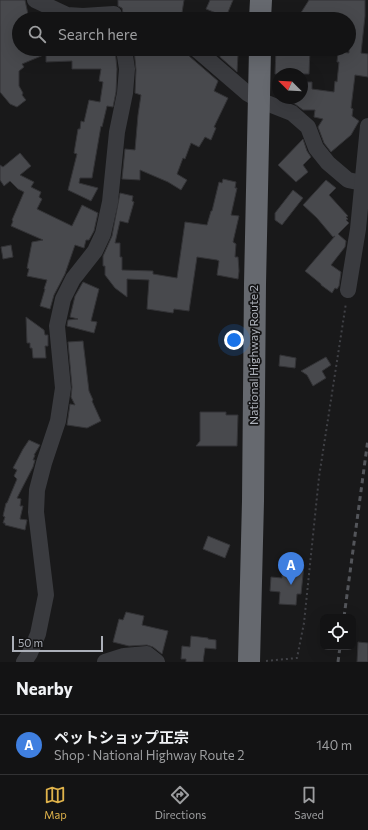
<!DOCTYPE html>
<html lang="en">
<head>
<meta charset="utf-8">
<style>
	:root { --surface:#131314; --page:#1c1c1d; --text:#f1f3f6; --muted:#9d9ea0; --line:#323234; --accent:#e0b34b }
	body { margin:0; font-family:Commissioner,"Noto Sans JP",sans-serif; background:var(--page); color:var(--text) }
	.controls { position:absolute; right:12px; bottom:12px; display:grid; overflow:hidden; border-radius:8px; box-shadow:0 4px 16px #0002 }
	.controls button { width:36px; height:36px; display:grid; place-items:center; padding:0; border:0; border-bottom:1px solid var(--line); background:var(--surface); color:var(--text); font:20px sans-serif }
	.compass { position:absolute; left:272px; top:68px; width:36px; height:36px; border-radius:50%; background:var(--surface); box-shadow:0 4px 16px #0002; rotate:294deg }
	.scale { position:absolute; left:12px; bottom:10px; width:91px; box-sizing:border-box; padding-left:4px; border:2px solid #acb0b9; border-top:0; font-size:11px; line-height:14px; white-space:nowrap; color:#acb0b9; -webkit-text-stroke:3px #141415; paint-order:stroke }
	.you { position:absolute; left:234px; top:340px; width:14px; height:14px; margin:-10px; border:3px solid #fff; border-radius:50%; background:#1a73e8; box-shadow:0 0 0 6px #1a73e833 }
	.badge { display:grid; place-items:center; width:26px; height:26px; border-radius:50%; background:var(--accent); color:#fff; font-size:13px; font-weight:700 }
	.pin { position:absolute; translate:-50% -33px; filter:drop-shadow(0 1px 2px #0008) }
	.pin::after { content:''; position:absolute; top:21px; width:14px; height:12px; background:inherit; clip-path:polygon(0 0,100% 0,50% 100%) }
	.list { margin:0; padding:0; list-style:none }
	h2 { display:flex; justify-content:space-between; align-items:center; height:52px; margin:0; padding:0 16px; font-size:17px }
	h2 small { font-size:13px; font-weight:400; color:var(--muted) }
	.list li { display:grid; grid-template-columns:26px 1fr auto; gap:12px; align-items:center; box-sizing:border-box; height:60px; padding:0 16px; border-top:1px solid var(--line) }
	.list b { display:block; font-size:15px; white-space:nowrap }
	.list p { margin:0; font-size:13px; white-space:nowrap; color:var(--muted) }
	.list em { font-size:13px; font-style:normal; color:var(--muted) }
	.icon { flex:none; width:22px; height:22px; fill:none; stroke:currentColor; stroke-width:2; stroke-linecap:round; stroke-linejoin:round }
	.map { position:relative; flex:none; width:368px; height:662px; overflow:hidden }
	.search { position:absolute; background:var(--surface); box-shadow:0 4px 16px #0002; left:12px; right:12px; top:12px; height:44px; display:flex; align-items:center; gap:10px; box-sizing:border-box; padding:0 14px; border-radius:22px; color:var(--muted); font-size:15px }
	.sheet { height:112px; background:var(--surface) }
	nav { display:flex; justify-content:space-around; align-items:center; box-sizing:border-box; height:56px; border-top:1px solid var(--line); background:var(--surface); font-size:11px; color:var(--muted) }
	nav a { display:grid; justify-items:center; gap:2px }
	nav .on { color:var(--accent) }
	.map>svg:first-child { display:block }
	.building { fill:#48494d; stroke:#333336 }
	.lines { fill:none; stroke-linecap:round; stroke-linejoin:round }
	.path { stroke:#404146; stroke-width:2; stroke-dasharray:2 3; stroke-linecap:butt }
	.minor { stroke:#3a3b3f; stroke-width:16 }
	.highway { stroke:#66696f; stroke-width:22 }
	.rail { stroke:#53555a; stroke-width:3; stroke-dasharray:5 4; stroke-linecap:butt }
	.labels { text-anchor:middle; stroke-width:3.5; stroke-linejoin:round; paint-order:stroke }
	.street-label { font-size:12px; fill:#acb0b9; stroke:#141415 }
</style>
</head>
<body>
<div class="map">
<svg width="368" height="662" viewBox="0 0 368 662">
	<rect width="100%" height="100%" fill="#19191a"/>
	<g class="building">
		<path d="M0,0H25L29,19H19V49H115L117,69L116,92L113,107L107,106L102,127L101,126L92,178H80L79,183L98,188L91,201L68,190L77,154L74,153L78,129H80L81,121L84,122L89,100L100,102L103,82L99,81L101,69H72V61L46,62V54L22,64L24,67L19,71V86L23,93L22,95L26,100L17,107L10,104L0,92Z"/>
		<path d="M118,0H184L181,19H125L123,18V13L122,8L118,6Z"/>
		<path d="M210,0H233L226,17L206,9Z"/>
		<path d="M309,0H365V16L361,53L368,54V77L355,75L351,108L353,109L352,116L359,121L351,135L331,152L324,143L318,127L323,119L314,117L315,110H303L295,104L280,98H302V82H312V89L334,92L335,81L337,82L339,62H337L338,52L349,53V19H297Z"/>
		<path d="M134,49H187L189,56L218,81L214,91L228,98L214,127L216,128L211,140L205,137L199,147L191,143L185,159L183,158L177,174L187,180L181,190L168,182L140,170V180L122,179L125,149L135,150L138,115L141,95L135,93L136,70Z"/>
		<path d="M276,49H310L309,74H275Z"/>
		<path d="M225,53L238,54L237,72L220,57V54L224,55Z"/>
		<path d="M303,139L307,151L311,157L303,165L308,172L296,182L278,165Z"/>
		<path d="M20,153L31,166L20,175L34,182L31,187L41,192L39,197L42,199L37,209L72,226L82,205L98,213L94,231L89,240H86L84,248L75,245L65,274L54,295L50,309L40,306L45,289H44L47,280L27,276L29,269L27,268L32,242L43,240L11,226L13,221L12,220L24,192L18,189L10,181L4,186L0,180V165L3,167Z"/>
		<path d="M223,179L236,182L235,188H237L231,215L239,216L233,242L236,244L235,257H238L239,271L238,279L217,275L219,261L217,260L197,257L189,311L174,309L173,313L147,309L149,280L127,279V297L115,288L105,275V266H103V256L112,236L120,193L133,196L132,201L134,202L128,223L120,221L115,243H120V257H122V270L153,271V274L177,278L185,222L207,225L211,211H212L219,182L222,183Z"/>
		<path d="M326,180L336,188L329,195L348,216L346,217L348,219L346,220L349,223L338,234L346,241L345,247L331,265L341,272L339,286L337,289L335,288L332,293L321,285V284L305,271L335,236L333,237L317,218L303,205Z"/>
		<path d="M293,190L303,198L282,225L275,220V213Z"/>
		<path d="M11,245L13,257L3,259L1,247Z"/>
		<path d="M83,282L99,289L91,321L97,322L94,333L67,326L68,320L78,319L70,317L75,296Z"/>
		<path d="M26,317L44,330L45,335H48V346H45L46,358H33L32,348H30V343H27Z"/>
		<path d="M83,341L89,391L93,400L92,401L101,421L87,428L67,425L70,404L75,405L71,397L72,387L68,342Z"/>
		<path d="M280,355L296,358L295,368L279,366Z"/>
		<path d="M326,357L331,365L322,371L326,378L313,386L307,375L301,371Z"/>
		<path d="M200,412H226V415H238L237,446H196L200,441Z"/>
		<path d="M29,440L40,445L34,455H35L33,460H35L33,467L17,498L21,499L20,506H23L20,519L27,520L25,530L5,525V523H3L5,517L3,516L6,503H7L17,479L14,476L17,470L13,468L23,449Z"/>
		<path d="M208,536L230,545L225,558L203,549Z"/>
		<path d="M304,565L301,594H297L296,605L279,604L280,592L270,591L271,577L282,578V575H289L290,569Z"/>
		<path d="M126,612L144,616L142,625L168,631L162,654L153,647L147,645L129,646L113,642L119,619L123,620Z"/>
		<path d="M191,636L208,638V639L216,640V649L205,648L203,662H186V659H181L182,646L190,647Z"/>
		<path d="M358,642L368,643V662H357Z"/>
	</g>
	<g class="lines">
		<path class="path" d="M266,661L297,658L304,623L319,477L346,303"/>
		<g class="minor">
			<path d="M35,0L67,15L83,16L114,14"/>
			<path d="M196,49L247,93L259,100L292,113L308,127L316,148L328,163L348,180L362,183"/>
			<path d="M348,290L358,229L368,126"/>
			<path d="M24,662L30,653L38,634L46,595L36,512L37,490L44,463L58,421L63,388L57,326L63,299L73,279L95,251L103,234L110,202L117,132L125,93L127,69L124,49"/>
			<path d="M105,662L124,656L147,654L157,662"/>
		</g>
		<g class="highway">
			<path d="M260,19L261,0"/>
			<path d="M249,662L253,501L255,284L260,49"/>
		</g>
		<g class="rail">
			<path d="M344,617L368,439"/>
			<path d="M338,662L340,647"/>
		</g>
	</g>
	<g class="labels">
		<g class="street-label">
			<text transform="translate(254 355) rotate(-90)" y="4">National Highway Route 2</text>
		</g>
	</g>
</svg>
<div class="controls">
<button><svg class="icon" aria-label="locate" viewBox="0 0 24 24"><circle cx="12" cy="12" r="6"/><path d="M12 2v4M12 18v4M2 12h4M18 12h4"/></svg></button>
</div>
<svg class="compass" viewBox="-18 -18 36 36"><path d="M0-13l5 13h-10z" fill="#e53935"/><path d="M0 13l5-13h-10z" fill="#9d9ea0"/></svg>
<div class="scale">50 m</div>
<div class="you"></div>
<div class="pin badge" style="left:291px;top:585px;background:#3f7fe0">A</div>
<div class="search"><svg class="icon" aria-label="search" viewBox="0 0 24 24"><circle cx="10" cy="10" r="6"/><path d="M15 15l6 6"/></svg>Search here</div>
</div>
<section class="sheet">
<h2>Nearby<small></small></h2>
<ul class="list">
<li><span class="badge" style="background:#3f7fe0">A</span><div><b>ペットショップ正宗</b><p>Shop · National Highway Route 2</p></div><em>140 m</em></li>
</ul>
</section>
<nav>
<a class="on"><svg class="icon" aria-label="map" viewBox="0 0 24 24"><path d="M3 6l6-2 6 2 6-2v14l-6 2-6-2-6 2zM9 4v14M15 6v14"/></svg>Map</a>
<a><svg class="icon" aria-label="directions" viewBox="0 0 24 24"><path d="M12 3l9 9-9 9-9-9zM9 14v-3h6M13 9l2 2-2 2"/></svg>Directions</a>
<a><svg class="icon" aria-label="saved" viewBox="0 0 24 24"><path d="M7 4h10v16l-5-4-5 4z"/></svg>Saved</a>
</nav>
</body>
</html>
